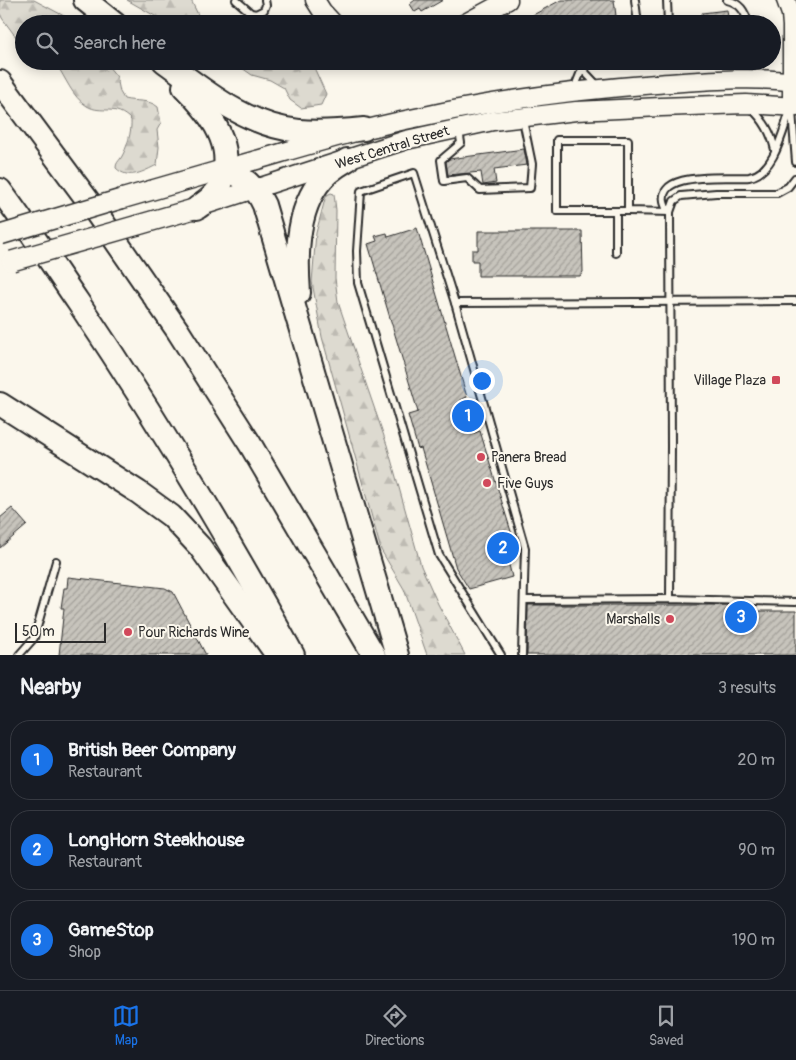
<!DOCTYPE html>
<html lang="en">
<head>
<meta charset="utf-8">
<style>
	:root { --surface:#171b24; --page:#242831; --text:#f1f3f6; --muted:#9ea1a6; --line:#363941; --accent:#1a73e8 }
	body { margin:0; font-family:Pangolin,sans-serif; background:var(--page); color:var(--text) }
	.scale { position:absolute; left:15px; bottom:12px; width:91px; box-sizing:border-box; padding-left:5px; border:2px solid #2b2b2b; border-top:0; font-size:14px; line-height:18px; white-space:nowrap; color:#2b2b2b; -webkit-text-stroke:4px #fbf7ec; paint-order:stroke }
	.you { position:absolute; left:481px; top:380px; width:18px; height:18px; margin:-12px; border:4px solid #fff; border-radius:50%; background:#1a73e8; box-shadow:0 0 0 8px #1a73e833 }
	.badge { display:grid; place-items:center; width:32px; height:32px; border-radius:50%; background:var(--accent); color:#fff; font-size:16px; font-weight:700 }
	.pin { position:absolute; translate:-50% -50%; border:2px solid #fff; box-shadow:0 1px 5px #0006 }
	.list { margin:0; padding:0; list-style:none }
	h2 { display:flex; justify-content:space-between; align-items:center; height:65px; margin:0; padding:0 20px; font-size:21px }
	h2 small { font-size:16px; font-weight:400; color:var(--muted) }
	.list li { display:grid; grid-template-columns:32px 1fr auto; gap:15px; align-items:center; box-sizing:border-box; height:80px; margin:0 10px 10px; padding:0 10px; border:1px solid var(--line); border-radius:20px }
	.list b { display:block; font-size:19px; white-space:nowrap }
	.list p { margin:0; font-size:16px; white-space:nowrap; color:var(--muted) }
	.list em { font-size:16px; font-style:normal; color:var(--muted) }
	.icon { flex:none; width:28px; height:28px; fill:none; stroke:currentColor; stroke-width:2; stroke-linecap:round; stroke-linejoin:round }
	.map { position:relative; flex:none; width:796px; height:655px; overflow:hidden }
	.search { position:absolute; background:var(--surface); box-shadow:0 2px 12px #0003; left:15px; right:15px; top:15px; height:55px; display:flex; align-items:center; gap:12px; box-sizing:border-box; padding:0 18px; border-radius:28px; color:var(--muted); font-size:19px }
	.sheet { height:335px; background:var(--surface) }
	nav { display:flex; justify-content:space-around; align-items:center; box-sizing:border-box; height:70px; border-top:1px solid var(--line); background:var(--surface); font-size:14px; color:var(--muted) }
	nav a { display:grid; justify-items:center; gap:2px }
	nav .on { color:var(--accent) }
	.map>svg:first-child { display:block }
	.forest { fill:url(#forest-firs); stroke:#84827e }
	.building { fill:url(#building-hatch); stroke:#2b2b2b }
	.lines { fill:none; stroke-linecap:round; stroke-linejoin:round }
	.lane-casing { stroke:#2b2b2b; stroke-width:10 }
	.secondary-casing { stroke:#2b2b2b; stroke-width:21 }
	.primary-casing { stroke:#2b2b2b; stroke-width:22 }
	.highway-casing { stroke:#2b2b2b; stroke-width:26 }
	.lane { stroke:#fbf7ec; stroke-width:6 }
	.secondary { stroke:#fbf7ec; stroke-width:18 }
	.primary { stroke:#fbf7ec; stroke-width:19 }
	.highway { stroke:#fbf7ec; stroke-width:22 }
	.primary-bridge-casing { stroke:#2b2b2b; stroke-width:22; stroke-linecap:butt }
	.primary-bridge { stroke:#fbf7ec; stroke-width:19 }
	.poi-dot { fill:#d1495b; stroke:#fbf7ec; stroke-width:2 }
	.labels { text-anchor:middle; stroke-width:4; stroke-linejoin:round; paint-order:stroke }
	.street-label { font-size:14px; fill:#2b2b2b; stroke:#fbf7ec }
	.poi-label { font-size:14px; fill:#2b2b2b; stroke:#fbf7ec; text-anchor:start }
</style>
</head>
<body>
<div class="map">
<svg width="796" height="655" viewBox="0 0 796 655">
	<defs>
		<pattern id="forest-firs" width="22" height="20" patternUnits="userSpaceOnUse" patternTransform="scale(1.25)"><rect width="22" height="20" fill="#dddad0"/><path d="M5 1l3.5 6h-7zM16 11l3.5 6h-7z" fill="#bebbb3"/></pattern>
		<pattern id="building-hatch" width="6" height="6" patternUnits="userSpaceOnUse" patternTransform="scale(1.25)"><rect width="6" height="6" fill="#c7c4bc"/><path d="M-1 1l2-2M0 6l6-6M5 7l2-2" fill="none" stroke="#a29f99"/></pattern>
	</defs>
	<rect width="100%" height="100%" fill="#fbf7ec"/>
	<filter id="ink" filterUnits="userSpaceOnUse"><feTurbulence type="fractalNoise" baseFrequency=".02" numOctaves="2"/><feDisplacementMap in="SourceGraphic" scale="10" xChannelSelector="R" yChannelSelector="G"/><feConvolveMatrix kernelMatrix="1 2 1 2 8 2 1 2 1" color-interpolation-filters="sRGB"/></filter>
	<g filter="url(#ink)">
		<g class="forest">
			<path d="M0,0H34L66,17L71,24H24V48L2,18L0,13Z"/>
			<path d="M127,0H191L201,21L208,24H169Z"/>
			<path d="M40,61H104L117,77L120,92L124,99C136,102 149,99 158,107L161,123L157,130L159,147L157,165C144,171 129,181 116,168C116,163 118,162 121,158C127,148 132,131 131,120C115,103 102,115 87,106C72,97 66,78 56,64Z"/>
			<path d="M232,61H311L326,94L321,105L301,108L290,100L284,88L270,80L252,75Z"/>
			<path d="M331,193L334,194L336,210L335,278L338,302L387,445L421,566L438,604L465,655H427L404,589L381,550L322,337L312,282L316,233L325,199L327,195Z"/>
		</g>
		<g class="building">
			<path d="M415,0H443L422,12L420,9L415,12L410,4Z"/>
			<path d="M561,0H614L617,24H534L533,15Z"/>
			<path d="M727,10L729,24H703L702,13Z"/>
			<path d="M524,149L527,165L494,169L496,183L483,185L481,172L448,175L446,162L449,159Z"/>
			<path d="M417,228L467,397L461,400L471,434L480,431L513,538L509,539L512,551L506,553L512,577L469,589L456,568L421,448L418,449L408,415L418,412L368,244L377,241L375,236L387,233L388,237Z"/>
			<path d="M478,231H582L583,272L580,276H478V261H472V250H478Z"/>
			<path d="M12,508L27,525L0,548V518Z"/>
			<path d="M68,577L165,588L173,592L206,655H59L64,608H61L64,588H67Z"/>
			<path d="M528,605H729V611H796V655H527Z"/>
		</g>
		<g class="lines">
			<g class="lane-casing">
				<g id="lane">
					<path d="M236,0L251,13L256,14L264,10L266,5L265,0"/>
					<path d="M635,0L638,24"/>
					<path d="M667,0L668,24"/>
					<path d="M727,0C740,3 746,12 748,24"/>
					<path d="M574,89L582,69L598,86"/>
					<path d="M751,108C764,121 771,132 775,150"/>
					<path d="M792,111L796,162"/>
					<path d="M459,130L461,143L441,160L444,181L467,178L480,190L530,188L532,164L523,120"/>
					<path d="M628,211H557V140H628V211L670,212"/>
					<path d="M670,212L666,208C649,169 729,179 749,177C775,173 783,129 791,108"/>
					<path d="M616,253V211"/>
					<path d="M455,303L796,301"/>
					<path d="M670,599L671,446L670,212L674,201L681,196L716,193H777L788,187L795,178"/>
					<path d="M524,600L670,599L796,602"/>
					<path d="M19,655L34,638L56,561"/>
					<path d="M501,655L439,555L358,283L357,251L361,191L414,173L455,303L525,548L522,655"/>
				</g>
			</g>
			<g class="secondary-casing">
				<g id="secondary">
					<path d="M315,0L322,11L334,24"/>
					<path d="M786,0L791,14L792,26V107"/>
					<path d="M464,24L508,0"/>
					<path d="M225,169C290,151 354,130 420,117C497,100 577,90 656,84C702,81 750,76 796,82"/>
					<path d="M202,206L406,140L493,121L576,111L661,107L746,104L796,107"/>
				</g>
			</g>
			<g class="primary-casing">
				<g id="primary">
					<path d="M121,199L225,169"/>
					<path d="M138,225L197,208"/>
				</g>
			</g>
			<g class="highway-casing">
				<g id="highway">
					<path d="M85,0L115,24"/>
					<path d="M164,61C205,91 246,126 299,131C321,133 343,131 364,129"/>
					<path d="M0,82L89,202L178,331L250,444L374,655"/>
					<path d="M184,87C207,110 232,139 224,173C223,180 221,186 217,191C212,198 204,203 197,208"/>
					<path d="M225,169C243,176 256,187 264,205L397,655"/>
					<path d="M0,190C27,226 52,264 78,302C155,416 226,534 293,655"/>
					<path d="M299,293C296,254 296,202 328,173C334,168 340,164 347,160"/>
					<path d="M0,404L138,492L171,516L200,547L277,655"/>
				</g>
			</g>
			<use href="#lane" class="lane"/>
			<use href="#secondary" class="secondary"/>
			<use href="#primary" class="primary"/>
			<use href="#highway" class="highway"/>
			<g class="primary-bridge-casing">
				<g id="primary-bridge">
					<path d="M0,235L121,199"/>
					<path d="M12,261L138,225"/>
				</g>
			</g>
			<use href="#primary-bridge" class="primary-bridge"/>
		</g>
	</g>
	<g class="poi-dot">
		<rect x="771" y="375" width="10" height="10" rx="2.5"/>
		<circle cx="481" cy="457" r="5"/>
		<circle cx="487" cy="483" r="5"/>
		<circle cx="670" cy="619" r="5"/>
		<circle cx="128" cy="632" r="5"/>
	</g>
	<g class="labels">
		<g class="street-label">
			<text transform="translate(392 147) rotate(-17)" y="5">West Central Street</text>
		</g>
		<g class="poi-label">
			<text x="766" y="385" text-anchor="end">Village Plaza</text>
			<text x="491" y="462">Panera Bread</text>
			<text x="497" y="488">Five Guys</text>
			<text x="660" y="624" text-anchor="end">Marshalls</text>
			<text x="138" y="637">Pour Richards Wine</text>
		</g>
	</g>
</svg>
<div class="scale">50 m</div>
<div class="you"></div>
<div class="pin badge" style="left:468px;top:416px">1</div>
<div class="pin badge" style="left:503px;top:548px">2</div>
<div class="pin badge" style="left:741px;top:617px">3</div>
<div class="search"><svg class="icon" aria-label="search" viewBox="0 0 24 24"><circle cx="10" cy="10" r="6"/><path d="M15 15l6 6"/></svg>Search here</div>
</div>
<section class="sheet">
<h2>Nearby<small>3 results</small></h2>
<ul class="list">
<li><span class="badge">1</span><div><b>British Beer Company</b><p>Restaurant</p></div><em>20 m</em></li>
<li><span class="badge">2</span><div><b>LongHorn Steakhouse</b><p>Restaurant</p></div><em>90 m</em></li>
<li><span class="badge">3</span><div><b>GameStop</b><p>Shop</p></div><em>190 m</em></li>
</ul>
</section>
<nav>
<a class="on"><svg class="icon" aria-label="map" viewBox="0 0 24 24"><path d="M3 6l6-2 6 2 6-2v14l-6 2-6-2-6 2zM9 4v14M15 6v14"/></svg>Map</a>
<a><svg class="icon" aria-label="directions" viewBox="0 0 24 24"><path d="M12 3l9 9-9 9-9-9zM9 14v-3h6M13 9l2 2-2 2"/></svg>Directions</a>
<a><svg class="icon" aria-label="saved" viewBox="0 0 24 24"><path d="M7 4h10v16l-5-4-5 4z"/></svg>Saved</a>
</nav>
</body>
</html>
